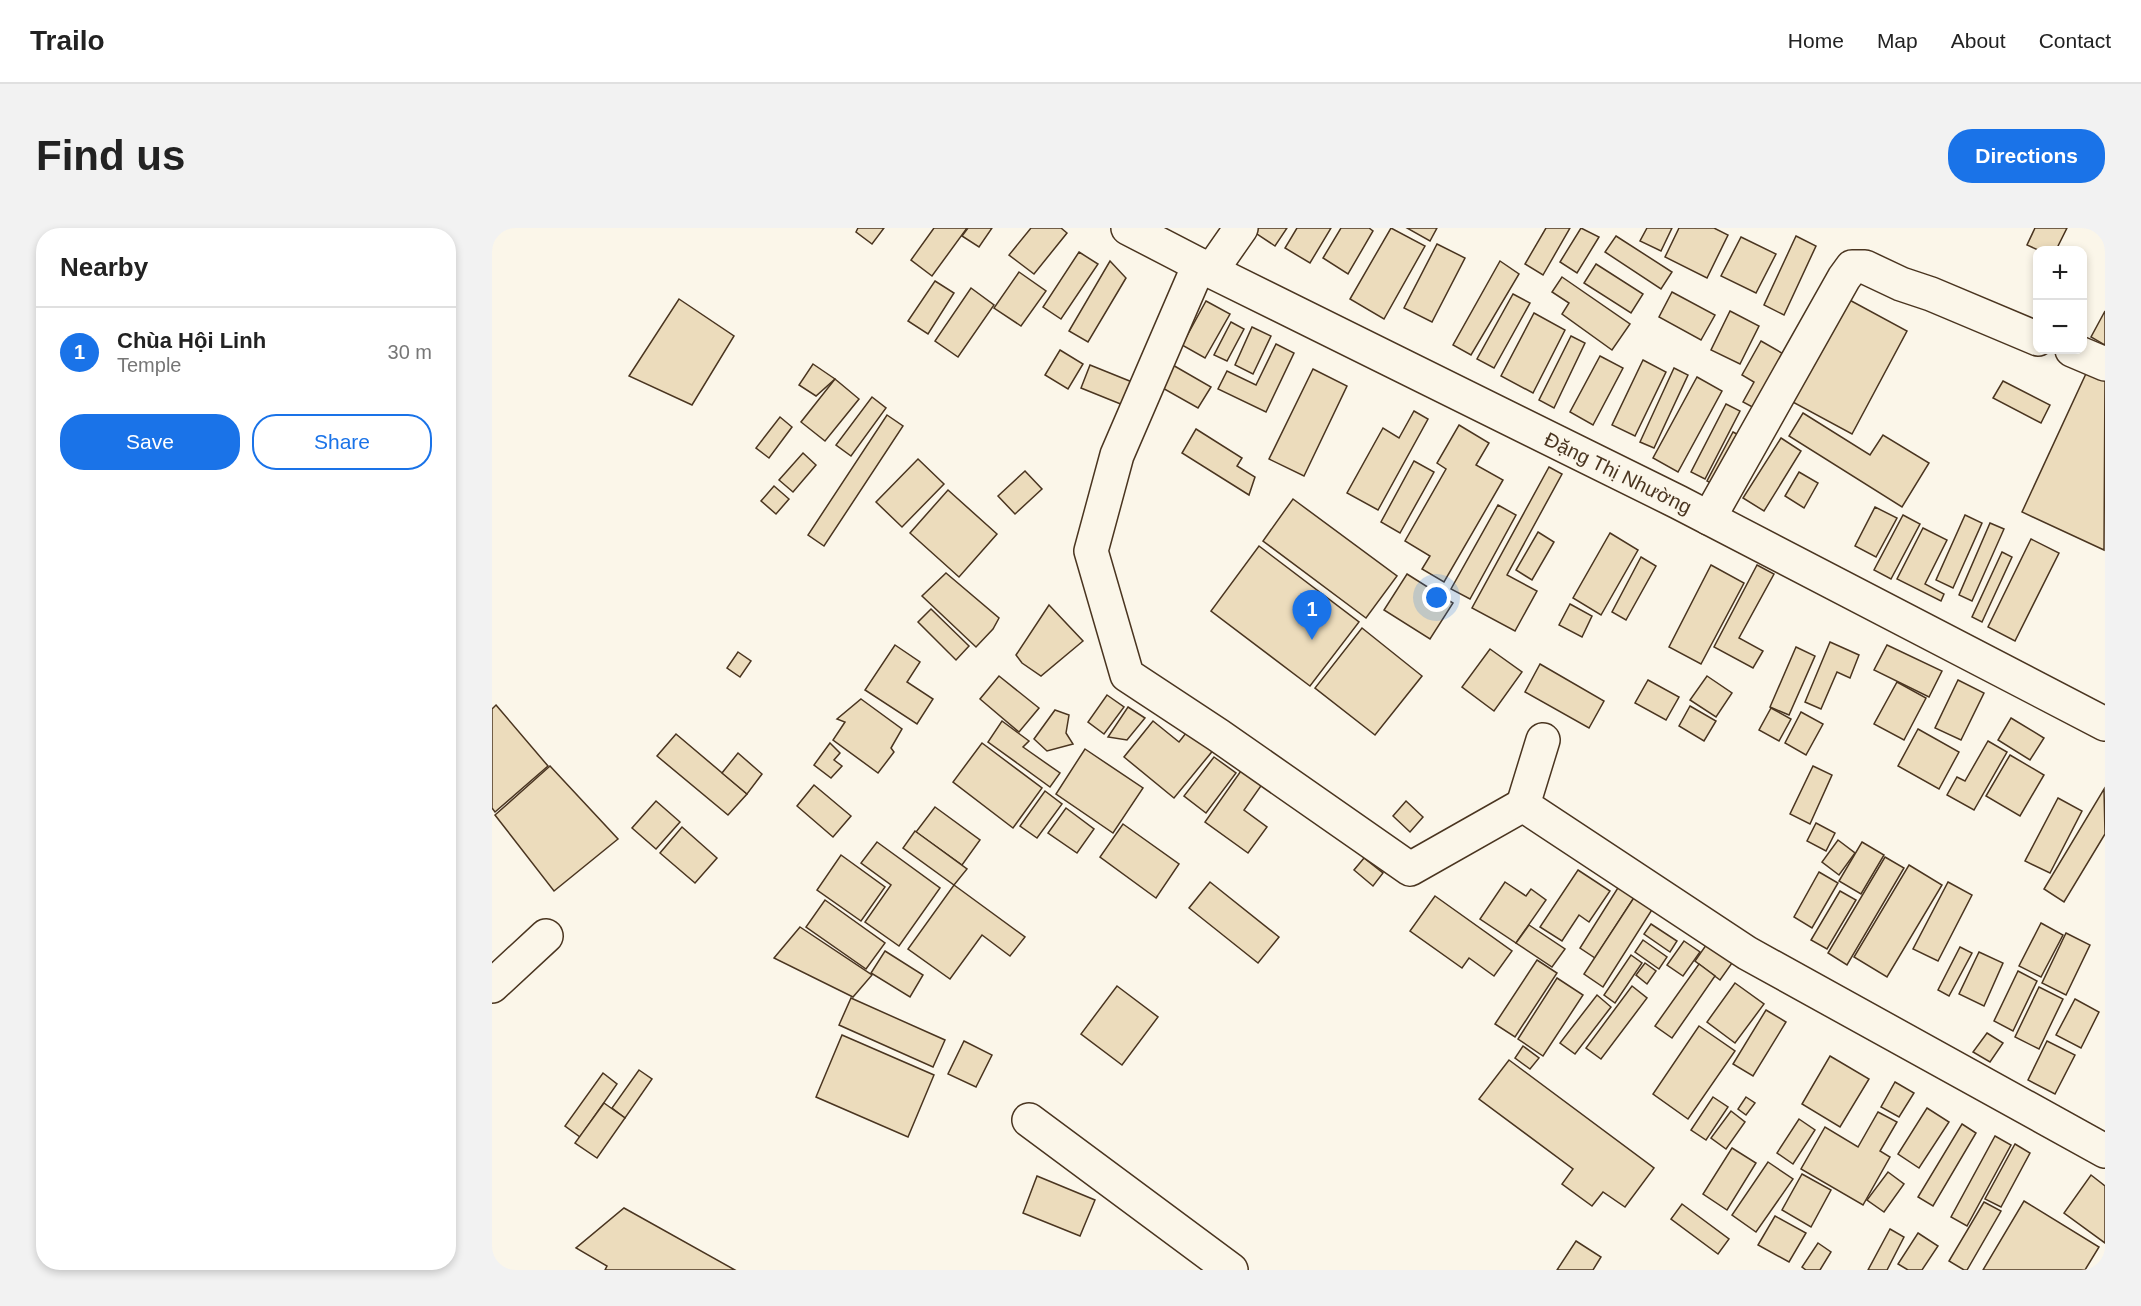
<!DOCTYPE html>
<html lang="en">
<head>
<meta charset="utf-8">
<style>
	:root { --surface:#fff; --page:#f2f2f2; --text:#222; --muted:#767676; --line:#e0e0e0; --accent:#1a73e8 }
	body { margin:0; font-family:Helvetica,sans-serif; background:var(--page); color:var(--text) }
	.controls { position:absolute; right:18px; top:18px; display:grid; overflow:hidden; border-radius:12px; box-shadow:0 3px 9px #0003 }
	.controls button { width:54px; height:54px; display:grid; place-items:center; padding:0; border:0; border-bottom:2px solid var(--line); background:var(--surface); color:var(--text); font:30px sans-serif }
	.you { position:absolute; left:945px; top:370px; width:21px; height:21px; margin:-15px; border:4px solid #fff; border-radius:50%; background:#1a73e8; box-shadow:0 0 0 9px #1a73e833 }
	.badge { display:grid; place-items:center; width:39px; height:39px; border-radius:50%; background:var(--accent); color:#fff; font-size:20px; font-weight:700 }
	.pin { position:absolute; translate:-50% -50px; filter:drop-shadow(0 2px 3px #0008) }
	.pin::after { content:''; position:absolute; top:32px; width:21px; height:18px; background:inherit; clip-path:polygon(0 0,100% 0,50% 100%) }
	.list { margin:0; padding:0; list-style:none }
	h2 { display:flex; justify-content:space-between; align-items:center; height:78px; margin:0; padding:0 24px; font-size:26px }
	h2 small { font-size:20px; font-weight:400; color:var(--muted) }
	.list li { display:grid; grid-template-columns:39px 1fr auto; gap:18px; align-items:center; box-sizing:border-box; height:90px; padding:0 24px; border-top:2px solid var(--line) }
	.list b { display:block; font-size:22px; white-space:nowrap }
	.list p { margin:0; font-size:20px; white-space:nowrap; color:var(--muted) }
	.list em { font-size:20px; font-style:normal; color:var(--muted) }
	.actions { display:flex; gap:12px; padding:18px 24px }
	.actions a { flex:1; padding:14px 0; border:2px solid var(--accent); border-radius:24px; text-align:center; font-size:21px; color:var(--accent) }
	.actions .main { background:var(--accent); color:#fff }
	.map { position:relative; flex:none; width:1613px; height:1042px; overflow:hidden; border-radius:24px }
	header { display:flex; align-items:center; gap:36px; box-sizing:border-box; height:84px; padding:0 30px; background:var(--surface); border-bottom:2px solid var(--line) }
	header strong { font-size:28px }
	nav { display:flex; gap:33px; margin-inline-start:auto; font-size:21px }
	.intro { display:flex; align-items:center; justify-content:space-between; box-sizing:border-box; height:144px; padding:0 36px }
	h1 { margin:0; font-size:42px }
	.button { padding:15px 27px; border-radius:24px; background:var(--accent); color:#fff; font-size:21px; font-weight:700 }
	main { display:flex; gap:36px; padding:0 36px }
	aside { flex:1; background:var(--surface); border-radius:24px; box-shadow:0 3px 9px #0003 }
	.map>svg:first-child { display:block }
	.building { fill:#ecdcbc; stroke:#4a3520; stroke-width:1.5 }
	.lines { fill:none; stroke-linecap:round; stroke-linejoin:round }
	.minor-casing { stroke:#4a3520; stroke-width:36 }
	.minor { stroke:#fbf6e9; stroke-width:33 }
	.labels { text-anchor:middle; stroke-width:4.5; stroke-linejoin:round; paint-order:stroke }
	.street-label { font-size:20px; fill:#4a3520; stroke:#fbf6e9 }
</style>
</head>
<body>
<header>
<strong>Trailo</strong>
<nav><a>Home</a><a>Map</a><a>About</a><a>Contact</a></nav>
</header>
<div class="intro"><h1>Find us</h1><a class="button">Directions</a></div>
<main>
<aside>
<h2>Nearby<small></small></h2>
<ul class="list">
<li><span class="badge">1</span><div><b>Chùa Hội Linh</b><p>Temple</p></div><em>30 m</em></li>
</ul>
<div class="actions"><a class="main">Save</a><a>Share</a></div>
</aside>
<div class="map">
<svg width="1613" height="1042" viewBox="0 0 1613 1042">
	<rect width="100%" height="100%" fill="#fbf6e9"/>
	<g class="building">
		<path d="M366,0H392L380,16L364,4Z"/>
		<path d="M442,0H475L440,48L419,32Z"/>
		<path d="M476,0H500L487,19L470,8Z"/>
		<path d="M539,0H569L575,5L542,46L517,27Z"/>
		<path d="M760,0H795L783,18L759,2Z"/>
		<path d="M805,0H839L818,35L793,20Z"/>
		<path d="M849,0H877L881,3L856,46L831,30Z"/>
		<path d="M899,0L933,18L892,91L858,71Z"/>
		<path d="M915,0H945L938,13Z"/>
		<path d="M1054,0H1078L1051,47L1033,36Z"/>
		<path d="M1089,0L1107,9L1085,45L1068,34Z"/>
		<path d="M1155,0H1180L1169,23L1148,13Z"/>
		<path d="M1187,0H1222L1236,7L1215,50L1173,29Z"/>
		<path d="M1543,0H1575L1564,22H1546L1535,17Z"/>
		<path d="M1124,8L1180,44L1169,61L1113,24Z"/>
		<path d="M1304,8L1324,18L1292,87L1272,77Z"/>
		<path d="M1249,9L1284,26L1264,65L1229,48Z"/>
		<path d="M945,16L973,30L940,94L912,80Z"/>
		<path d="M587,24L606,36L569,91L551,79Z"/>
		<path d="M618,33L634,50L596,114L577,103Z"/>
		<path d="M1008,33L1027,46L979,127L961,117Z"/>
		<path d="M1104,36L1151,66L1139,85L1092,55Z"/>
		<path d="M527,44L554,63L529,98L502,80Z"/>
		<path d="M1070,49L1138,96L1120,122L1070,86L1077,75L1060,64Z"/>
		<path d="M443,53L462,65L436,106L416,93Z"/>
		<path d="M479,60L502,77L466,129L443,113Z"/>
		<path d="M1180,64L1223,87L1209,112L1167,89Z"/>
		<path d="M1021,66L1038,75L1002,140L985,131Z"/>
		<path d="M1352,69L1415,103L1360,206L1297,172Z"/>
		<path d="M187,71L242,108L200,177L137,148Z"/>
		<path d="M714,73L738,86L713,130L690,117Z"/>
		<path d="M1238,83L1267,98L1248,136L1219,122Z"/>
		<path d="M1613,83V117L1599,109Z"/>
		<path d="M1042,85L1073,102L1041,165L1009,148Z"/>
		<path d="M739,94L752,101L735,133L722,127Z"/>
		<path d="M760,99L779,108L761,146L743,137Z"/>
		<path d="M1079,108L1093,115L1062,180L1047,172Z"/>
		<path d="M1269,113L1295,128L1266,182L1251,174L1262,154L1250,147Z"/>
		<path d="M784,116L802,125L774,184L726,161L735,143L764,157Z"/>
		<path d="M568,122L591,136L576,161L553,147Z"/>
		<path d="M1108,128L1131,140L1101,197L1078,184Z"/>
		<path d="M1151,132L1174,144L1143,208L1120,197Z"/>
		<path d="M321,136L343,151L324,168L307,157Z"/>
		<path d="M679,136L719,159L706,180L667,158Z"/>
		<path d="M598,137L645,156L636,179L589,160Z"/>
		<path d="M1598,137L1613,144L1612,322L1530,284Z"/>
		<path d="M1182,140L1196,147L1162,220L1148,214Z"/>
		<path d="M821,141L855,158L812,248L777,231Z"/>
		<path d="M1205,149L1230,163L1186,244L1161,230Z"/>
		<path d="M343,151L367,171L333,213L309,194Z"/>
		<path d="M1511,153L1558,177L1549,195L1501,170Z"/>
		<path d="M380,169L394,180L359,228L344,217Z"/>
		<path d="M1234,176L1248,183L1213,251L1199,244Z"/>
		<path d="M922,183L936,191L886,282L855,265L891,200L907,210Z"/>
		<path d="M1311,185L1378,227L1391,207L1437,235L1410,279L1297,208Z"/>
		<path d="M395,187L411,198L332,318L316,307Z"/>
		<path d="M288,189L300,199L277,230L264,220Z"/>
		<path d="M967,197L997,215L984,237L1011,252L952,354L930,341L938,328L913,313L954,241L945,235Z"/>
		<path d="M704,201L750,230L745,238L763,249L757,267L690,225Z"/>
		<path d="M1241,204L1256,212L1230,261L1215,253Z"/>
		<path d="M1289,210L1309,223L1272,283L1251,270Z"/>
		<path d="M311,225L324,237L301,264L287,252Z"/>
		<path d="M426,231L452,256L410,299L384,274Z"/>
		<path d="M922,233L942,244L908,305L889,294Z"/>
		<path d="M1057,239L1070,246L1015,347L1045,363L1023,403L980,380Z"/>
		<path d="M533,243L550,261L523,286L506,268Z"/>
		<path d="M1307,244L1326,255L1312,280L1293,268Z"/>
		<path d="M282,258L297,271L284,286L269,273Z"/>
		<path d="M456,262L505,306L467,349L418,305Z"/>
		<path d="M801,271L905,348L874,390L771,313Z"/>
		<path d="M1006,277L1024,287L978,371L959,361Z"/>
		<path d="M1383,279L1405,290L1384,329L1363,318Z"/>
		<path d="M1411,287L1428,296L1399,351L1382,342Z"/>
		<path d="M1473,287L1490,295L1461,360L1444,352Z"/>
		<path d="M1498,295L1512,301L1480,373L1467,367Z"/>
		<path d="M1431,300L1455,312L1433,356L1452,366L1449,373L1405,351Z"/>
		<path d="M1046,304L1062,314L1040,352L1024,342Z"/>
		<path d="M1118,305L1146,322L1109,387L1081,370Z"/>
		<path d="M1539,311L1567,325L1523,413L1496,399Z"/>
		<path d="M767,318L867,394L818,458L719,383Z"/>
		<path d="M1510,324L1520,329L1490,394L1480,389Z"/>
		<path d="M1149,329L1164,338L1134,392L1120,384Z"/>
		<path d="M1219,337L1252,355L1209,436L1177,419Z"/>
		<path d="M1265,337L1282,346L1247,410L1271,423L1261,440L1222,419Z"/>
		<path d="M454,345L507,390L501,401L484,419L430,368Z"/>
		<path d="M915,346L961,375L938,411L892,382Z"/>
		<path d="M1078,376L1100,388L1090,409L1067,397Z"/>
		<path d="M557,377L591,413L549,448L530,435L524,427Z"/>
		<path d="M439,381L477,418L464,432L426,394Z"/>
		<path d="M870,400L930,448L883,507L823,460Z"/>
		<path d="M1338,414L1367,427L1358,450L1345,444L1329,481L1313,474Z"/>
		<path d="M403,417L428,434L415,454L441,471L425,496L373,462Z"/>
		<path d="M1395,417L1450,443L1437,469L1382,442Z"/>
		<path d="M1304,419L1323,428L1297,487L1278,479Z"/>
		<path d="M998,421L1030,444L1002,483L970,459Z"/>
		<path d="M246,424L259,433L248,449L235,440Z"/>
		<path d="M1048,436L1112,473L1097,500L1033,464Z"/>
		<path d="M507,448L547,480L527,504L488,471Z"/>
		<path d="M1215,448L1240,465L1224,489L1198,472Z"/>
		<path d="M1156,452L1187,469L1174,492L1143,475Z"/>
		<path d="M1466,452L1492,465L1469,512L1443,500Z"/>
		<path d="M1405,454L1434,470L1412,512L1382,496Z"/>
		<path d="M615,467L632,479L612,506L596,494Z"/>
		<path d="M369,471L410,501L399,520L402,524L386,545L341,512L353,494L345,491Z"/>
		<path d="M4,477L56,538L3,584L0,580V481Z"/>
		<path d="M1198,478L1224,493L1212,513L1187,498Z"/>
		<path d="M636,479L653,490L635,512L616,509Z"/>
		<path d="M1279,480L1299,491L1287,513L1267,502Z"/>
		<path d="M563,482L577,487L574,505L581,516L555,523L542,511Z"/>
		<path d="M1309,484L1331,496L1314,527L1293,515Z"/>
		<path d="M1519,490L1552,510L1538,532L1506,512Z"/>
		<path d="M510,493L537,513L531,519L568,545L558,559L496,514Z"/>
		<path d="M661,493L687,514L698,500L723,520L682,570L632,529Z"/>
		<path d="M1426,501L1467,524L1447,561L1406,538Z"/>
		<path d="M184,506L255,566L236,587L165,528Z"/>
		<path d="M1496,513L1515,524L1482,582L1455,567L1465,549L1473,553Z"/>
		<path d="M338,515L348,525L342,532L350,538L339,550L322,537Z"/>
		<path d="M490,515L550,560L521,600L461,554Z"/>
		<path d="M593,521L651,560L621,605L564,566Z"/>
		<path d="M246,525L270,546L255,566L230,545Z"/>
		<path d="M1518,527L1552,547L1528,588L1494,568Z"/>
		<path d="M722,529L744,545L714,585L692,568Z"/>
		<path d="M58,538L126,611L62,663L3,587Z"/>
		<path d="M1321,538L1340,547L1318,596L1298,586Z"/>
		<path d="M751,540L771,555L752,582L775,599L756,625L713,594Z"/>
		<path d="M322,557L359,588L341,609L305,578Z"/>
		<path d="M1612,561L1613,606L1572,674L1552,661Z"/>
		<path d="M553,563L570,576L545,610L528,598Z"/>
		<path d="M1566,570L1590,583L1558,645L1533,633Z"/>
		<path d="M164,573L188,594L164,621L140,600Z"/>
		<path d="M914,573L931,589L918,604L901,588Z"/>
		<path d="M443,579L488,612L470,637L424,604Z"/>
		<path d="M574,580L602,601L585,625L556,605Z"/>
		<path d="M1324,595L1343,605L1334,623L1315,613Z"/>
		<path d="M631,596L687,636L664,670L608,629Z"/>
		<path d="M190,599L225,630L203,655L168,625Z"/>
		<path d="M423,603L475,641L462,657L411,620Z"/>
		<path d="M1346,612L1363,625L1347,647L1330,634Z"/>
		<path d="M385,614L448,660L407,718L373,694L399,657L369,635Z"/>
		<path d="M1370,614L1392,627L1369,666L1347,653Z"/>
		<path d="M349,627L393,659L369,693L325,662Z"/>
		<path d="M1393,629L1412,640L1355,737L1336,725Z"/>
		<path d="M872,630L891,645L881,658L862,642Z"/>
		<path d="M1417,637L1450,657L1395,749L1362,729Z"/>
		<path d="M1086,642L1118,663L1097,694L1087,687L1070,713L1048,699Z"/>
		<path d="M1327,644L1346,655L1320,700L1302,689Z"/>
		<path d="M718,654L787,709L766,735L697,680Z"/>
		<path d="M1013,654L1034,668L1039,661L1054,672L1024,715L988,691Z"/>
		<path d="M1456,654L1480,667L1446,733L1421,721Z"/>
		<path d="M1129,655L1145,665L1103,730L1088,720Z"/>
		<path d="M462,657L533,709L518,728L490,707L458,751L416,721Z"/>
		<path d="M1348,663L1364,672L1335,721L1319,712Z"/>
		<path d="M1145,665L1163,677L1111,759L1092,746Z"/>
		<path d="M943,668L1020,723L1002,748L977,730L970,740L918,703Z"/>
		<path d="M333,672L393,715L374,741L314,699Z"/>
		<path d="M1549,695L1571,707L1549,749L1527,738Z"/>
		<path d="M1159,696L1185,713L1178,724L1152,706Z"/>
		<path d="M1037,697L1073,721L1060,739L1024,715Z"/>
		<path d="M308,699L380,747L361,769L282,730Z"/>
		<path d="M1574,705L1598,717L1574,767L1550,755Z"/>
		<path d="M1219,710L1245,728L1228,752L1203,733Z"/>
		<path d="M1151,712L1175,729L1167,741L1143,724Z"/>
		<path d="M1192,713L1208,724L1191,748L1175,737Z"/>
		<path d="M1468,719L1480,725L1457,768L1446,762Z"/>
		<path d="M393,723L431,747L418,769L379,745Z"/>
		<path d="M1487,724L1511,735L1492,778L1467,766Z"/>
		<path d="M1139,727L1150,735L1123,775L1112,767Z"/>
		<path d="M1045,732L1065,745L1023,809L1003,796Z"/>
		<path d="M1153,735L1164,743L1155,756L1144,747Z"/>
		<path d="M1207,736L1223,748L1180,810L1163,798Z"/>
		<path d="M1526,743L1545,753L1521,803L1502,793Z"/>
		<path d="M1065,750L1091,767L1051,828L1026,811Z"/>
		<path d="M1243,755L1272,776L1243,815L1215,794Z"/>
		<path d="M625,758L666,789L630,837L589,806Z"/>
		<path d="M1140,758L1155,770L1109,831L1094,820Z"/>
		<path d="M1547,759L1571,771L1547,821L1523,809Z"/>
		<path d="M1105,767L1119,779L1083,826L1068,815Z"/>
		<path d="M359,770L453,812L441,839L347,797Z"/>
		<path d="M1583,771L1607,784L1589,820L1564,807Z"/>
		<path d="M1274,782L1294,794L1261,848L1241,836Z"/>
		<path d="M1207,798L1243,823L1196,891L1161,866Z"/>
		<path d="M1495,805L1511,815L1498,834L1481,824Z"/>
		<path d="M350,807L442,847L416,909L324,869Z"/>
		<path d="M472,813L500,827L484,859L456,846Z"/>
		<path d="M1555,813L1583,827L1563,866L1536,852Z"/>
		<path d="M1031,818L1047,830L1038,841L1023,830Z"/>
		<path d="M1338,828L1377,851L1348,899L1310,876Z"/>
		<path d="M1017,832L1162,940L1133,979L1111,964L1100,978L1070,956L1081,941L987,871Z"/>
		<path d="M147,842L160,851L133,890L120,880Z"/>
		<path d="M111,845L125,856L88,909L73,898Z"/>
		<path d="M1403,854L1422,865L1407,889L1389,879Z"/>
		<path d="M1221,869L1236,879L1214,912L1199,902Z"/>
		<path d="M1254,869L1263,875L1254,887L1246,881Z"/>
		<path d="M112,875L133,890L105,930L83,915Z"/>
		<path d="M1435,880L1457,894L1427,940L1406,926Z"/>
		<path d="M1239,883L1253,894L1234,921L1219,910Z"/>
		<path d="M1386,884L1405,894L1388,923L1398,929L1371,977L1309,941L1333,899L1366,919Z"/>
		<path d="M1307,891L1323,902L1301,936L1285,925Z"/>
		<path d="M1470,896L1484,905L1441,978L1426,969Z"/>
		<path d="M1503,908L1519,917L1475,998L1459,989Z"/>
		<path d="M1523,916L1538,925L1509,979L1493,971Z"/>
		<path d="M1240,920L1264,935L1235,982L1211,966Z"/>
		<path d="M1276,934L1301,951L1264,1004L1240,987Z"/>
		<path d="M1396,944L1412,956L1392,984L1375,972Z"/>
		<path d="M1310,946L1339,962L1319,999L1290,982Z"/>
		<path d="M1599,947L1613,958V1015L1572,985Z"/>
		<path d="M545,948L603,972L588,1008L531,985Z"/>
		<path d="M1532,973L1607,1019L1593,1042H1491Z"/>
		<path d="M1492,974L1509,983L1475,1042H1472L1457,1033Z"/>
		<path d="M1190,976L1237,1011L1226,1026L1179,991Z"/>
		<path d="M132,980L243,1042H113L115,1038L84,1020Z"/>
		<path d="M1283,988L1314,1005L1297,1034L1266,1017Z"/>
		<path d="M1398,1001L1412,1009L1395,1042H1376Z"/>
		<path d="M1426,1005L1446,1018L1430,1042H1416L1406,1036Z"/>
		<path d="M1084,1013L1109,1029L1101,1042H1065Z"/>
		<path d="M1326,1015L1339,1024L1328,1042H1314L1310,1039Z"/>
	</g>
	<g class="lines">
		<g class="minor-casing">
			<g id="minor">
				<path d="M636,0L719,43L1186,274L1613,496"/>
				<path d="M707,37L625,227L599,323L635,447L726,507L918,641L1031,577"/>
				<path d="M719,43L749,0"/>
				<path d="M1580,122L1613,136"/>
				<path d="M1217,290L1352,50L1360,39H1373L1409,56L1439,66L1546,111"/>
				<path d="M1051,512L1031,577L1255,725L1613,923"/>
				<path d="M0,758L54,708"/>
				<path d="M537,892L739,1042"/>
			</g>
		</g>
		<use href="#minor" class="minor"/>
	</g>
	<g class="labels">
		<g class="street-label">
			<text transform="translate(1126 245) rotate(26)" y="7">Đặng Thị Nhường</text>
		</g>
	</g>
</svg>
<div class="controls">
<button>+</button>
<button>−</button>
</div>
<div class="you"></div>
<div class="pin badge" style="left:820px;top:412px">1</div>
</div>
</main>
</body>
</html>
